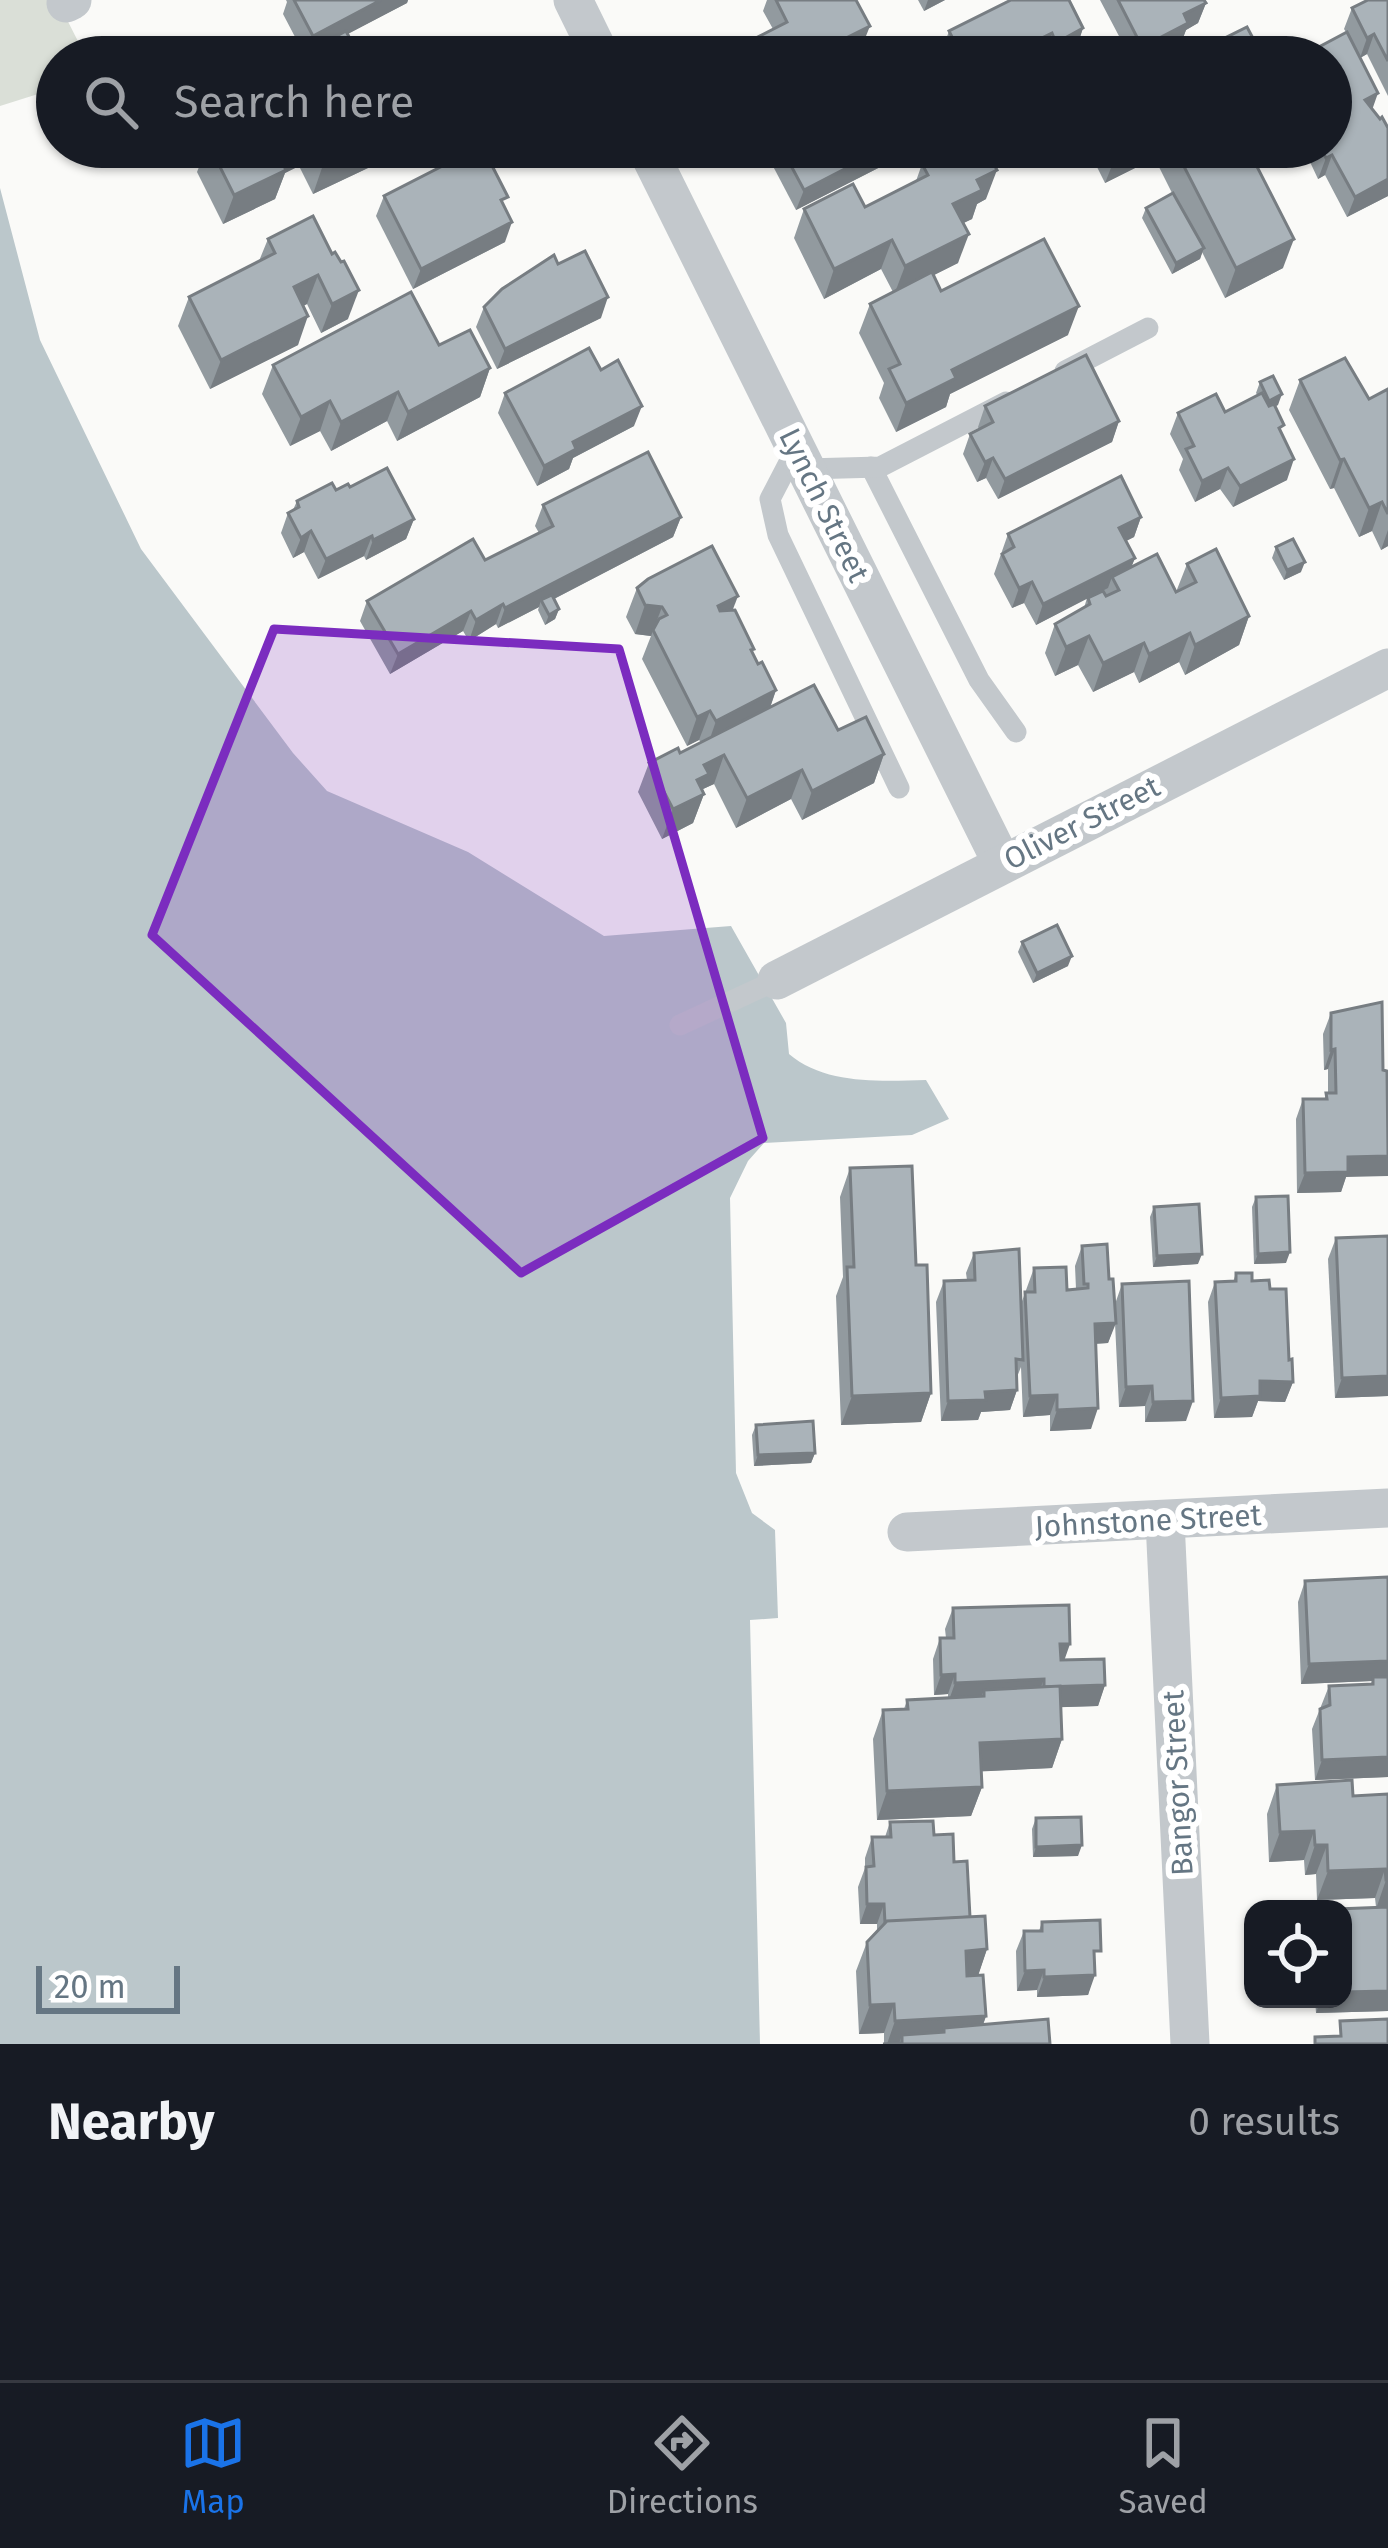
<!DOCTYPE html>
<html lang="en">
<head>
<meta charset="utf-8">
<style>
	:root { --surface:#171b24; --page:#242831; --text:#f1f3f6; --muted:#9ea1a6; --line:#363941; --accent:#1a73e8 }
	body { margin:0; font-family:"Fira Sans",sans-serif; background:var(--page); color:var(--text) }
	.controls { position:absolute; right:36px; bottom:36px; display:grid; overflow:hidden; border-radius:24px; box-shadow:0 3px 9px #0004 }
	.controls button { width:108px; height:108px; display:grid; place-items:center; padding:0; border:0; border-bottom:3px solid var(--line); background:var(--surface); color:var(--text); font:60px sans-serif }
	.scale { position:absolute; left:36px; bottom:30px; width:144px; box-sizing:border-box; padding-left:12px; border:6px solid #657683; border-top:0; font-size:33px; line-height:42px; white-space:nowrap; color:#657683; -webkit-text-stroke:9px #fff; paint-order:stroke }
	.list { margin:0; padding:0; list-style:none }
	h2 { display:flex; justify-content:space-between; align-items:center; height:156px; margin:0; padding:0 48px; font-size:51px }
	h2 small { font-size:39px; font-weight:400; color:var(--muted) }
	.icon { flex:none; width:66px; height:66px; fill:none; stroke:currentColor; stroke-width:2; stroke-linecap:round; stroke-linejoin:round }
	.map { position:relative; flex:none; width:1388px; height:2044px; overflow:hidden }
	.search { position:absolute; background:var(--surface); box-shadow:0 3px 9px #0004; left:36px; right:36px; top:36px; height:132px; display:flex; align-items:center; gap:30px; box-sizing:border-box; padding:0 42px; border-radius:66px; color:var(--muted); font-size:45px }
	.sheet { height:336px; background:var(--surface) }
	nav { display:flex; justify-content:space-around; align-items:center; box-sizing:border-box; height:168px; border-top:3px solid var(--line); background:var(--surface); font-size:33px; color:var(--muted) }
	nav a { display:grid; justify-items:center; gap:6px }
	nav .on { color:var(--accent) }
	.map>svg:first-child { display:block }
	.green { fill:#dadfd7 }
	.water { fill:#bbc7cb }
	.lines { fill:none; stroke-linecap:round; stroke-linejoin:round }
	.lane { stroke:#c3c8cc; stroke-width:21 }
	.street { stroke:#c3c8cc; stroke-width:39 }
	.wall { fill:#929a9f }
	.shaded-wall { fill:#777d82 }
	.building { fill:#aab3b9; stroke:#777d82; stroke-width:3 }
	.marked { fill:#7b2cbf; fill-opacity:0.2; stroke:#7b2cbf; stroke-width:9; stroke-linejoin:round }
	.labels { text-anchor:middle; stroke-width:12; stroke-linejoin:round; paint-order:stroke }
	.street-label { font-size:30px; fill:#657683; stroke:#fff }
</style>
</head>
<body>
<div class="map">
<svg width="1388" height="2044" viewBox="0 0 1388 2044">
	<rect width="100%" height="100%" fill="#fafaf8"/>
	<path class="green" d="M0,0H57L86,57H57V88L0,106Z"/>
	<path class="water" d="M0,188L40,340L141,549L293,753L327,791L468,852L604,936L731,926L786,1023L789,1054C825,1085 881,1081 926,1080L949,1119L912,1135L764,1143L748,1161L730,1198L736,1473L752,1513L775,1530L778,1618L750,1620L760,2044H0Z"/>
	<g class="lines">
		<g class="lane">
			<path d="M1065,371L1148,328"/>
			<path d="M796,449L770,499L778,535L899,788"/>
			<path d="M871,467L979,680L1016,732"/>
			<path d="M806,469L880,467L1006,402"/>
			<path d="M680,1025L777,980"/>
		</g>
		<g class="street">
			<path d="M573,0L601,57"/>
			<path d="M66,3L72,0"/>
			<path d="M646,147L1002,863"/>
			<path d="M777,980L1388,668"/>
			<path d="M1165,1521L1190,2044"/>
			<path d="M907,1532L1388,1508"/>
		</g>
	</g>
	<g class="wall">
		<path d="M286,0H408L407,3L347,34L358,54L357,57H298L304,54L283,14L287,2Z"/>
		<path d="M767,0H856L862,46L840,57H751L758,37L773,29L763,11Z"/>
		<path d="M918,0H945L924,11Z"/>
		<path d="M1100,0H1204L1206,3L1198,23L1186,30L1181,43L1154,57H1130Z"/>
		<path d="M1388,0V96L1367,54L1360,58L1372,109L1388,128V196L1347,217L1325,175L1318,179L1303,147H1331V57H1301L1346,32L1344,29L1352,8Z"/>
		<path d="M1083,28L1076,49L1060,57H1046L1044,54L1038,57H945L942,51L949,31Z"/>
		<path d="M1225,38L1251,53L1242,57H1226L1221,48Z"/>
		<path d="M207,147H406V150L313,194L299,166L285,173L275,199L223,224L197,172Z"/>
		<path d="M767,147H892L886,164L796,210L765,151Z"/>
		<path d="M1087,147H1275L1272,157L1256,165L1283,268L1225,298L1202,252L1200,259L1172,274L1142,218L1146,208L1172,193L1151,151L1147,162L1105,183Z"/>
		<path d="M922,164L986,199L977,204L972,219L963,223L958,263L934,275L941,291L1068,335L950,394L946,407L896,432L879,398L884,383L859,333L870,304L893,292L881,269L824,299L794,238L804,209L865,207L916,181Z"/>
		<path d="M384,196L504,206L505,242L413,289L376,216Z"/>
		<path d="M268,239L332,254L348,319L321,333L307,304L303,306L298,345L210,389L178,326L189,297L259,261Z"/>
		<path d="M558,264L601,318L497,369L476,327L484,307Z"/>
		<path d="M439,345L490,368L480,397L397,441L387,421L331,451L320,431L290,446L262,394L273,365Z"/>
		<path d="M601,370L634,426L573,458L569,469L537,486L498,413L505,393Z"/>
		<path d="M1300,380L1369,399L1388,389V546L1381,550L1372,531L1359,537L1334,488L1330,489L1289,410Z"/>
		<path d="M1260,382L1278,405L1275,406L1281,432L1287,480L1233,507L1220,489L1195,502L1179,470L1183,459L1170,434L1178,413L1225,412L1258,396L1256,393Z"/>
		<path d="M985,406L1119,421L1112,442L998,499L986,478L977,482L963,454L970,434L979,429L978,427Z"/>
		<path d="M350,487L414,519L406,539L366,560L364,556L318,579L304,552L293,558L281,533L288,513L293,510L297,501Z"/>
		<path d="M543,505L681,517L673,537L554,599L559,609L555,619L545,625L538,610L539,607L498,628L496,624L469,641L463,631L390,674L360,621L367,601L485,560L539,533L535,526Z"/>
		<path d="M1141,517L1134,537L1126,541L1135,558L1131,567L1176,592L1187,564L1249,616L1239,645L1185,675L1179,662L1139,683L1134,672L1093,692L1078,665L1055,676L1045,653L1055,624L1084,608L1087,598L1036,625L1024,603L1012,608L994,574L1008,534Z"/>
		<path d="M1276,547L1301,572L1284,580L1272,558Z"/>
		<path d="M637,588L732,610L758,664L776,690L770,708L838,730L884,754L874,783L802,820L791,799L736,828L714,784L703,789L704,794L693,823L662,839L638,792L649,763L680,753L701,742L699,740L687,746L642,659L651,636L635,634L626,617Z"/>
		<path d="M1022,942L1068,966L1033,983L1018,952Z"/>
		<path d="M1382,1002L1346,1177L1341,1192L1297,1193L1296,1119L1303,1099H1324L1328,1093V1069L1324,1070L1323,1034L1331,1013Z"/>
		<path d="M850,1168L916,1265L931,1393L921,1422L841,1425L836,1296L843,1277L840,1197Z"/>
		<path d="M1256,1197L1286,1263L1254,1264L1252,1207Z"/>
		<path d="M1154,1207L1198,1264L1153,1267L1150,1217Z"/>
		<path d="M1336,1238L1388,1396L1335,1398L1328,1259Z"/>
		<path d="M1082,1246L1109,1279L1115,1304L1122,1284L1186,1421L1145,1422V1406L1119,1407L1115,1323L1108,1343L1095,1344L1091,1429L1050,1431V1415L1023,1417L1021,1367L1017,1377V1390L1010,1410L981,1412L978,1420L941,1421L936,1302L944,1281L967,1280L966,1273L974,1253L1021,1304L1034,1268L1067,1290L1076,1289L1075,1266Z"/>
		<path d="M1236,1273L1270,1289L1289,1360L1293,1382L1285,1402L1258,1401L1252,1417L1214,1418L1208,1302L1215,1282H1233Z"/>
		<path d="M756,1425L815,1453L811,1463L754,1466L752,1435Z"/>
		<path d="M1388,1577V1777L1315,1780L1312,1729L1329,1686L1371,1684L1372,1681L1301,1684L1298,1602L1305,1581Z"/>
		<path d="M953,1608L1064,1660L1105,1685L1098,1706L1061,1707L1062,1739L1052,1768L981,1771L982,1787L971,1816L877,1820L873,1739L883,1710L904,1709L907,1700L948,1698V1694L934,1695L933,1659L940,1638H946L945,1629Z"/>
		<path d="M1277,1785L1353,1796L1388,1794V2011L1316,2013L1315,1999H1343L1376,1907L1375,1898L1317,1900L1316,1874L1305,1875L1304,1860L1269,1862L1267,1814Z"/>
		<path d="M1036,1818L1078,1856L1033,1857L1032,1829Z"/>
		<path d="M890,1822L934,1835L954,1862L970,1917L987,1949L978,1975L986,2016L983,2025L1050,2044H884V2033L859,2034L856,1971L867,1942L877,1932V1924H860L858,1887L865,1868V1858L872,1837H885Z"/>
		<path d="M1042,1922L1095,1969L1088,1995L1037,1997V1990L1017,1991L1016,1951L1024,1931H1039Z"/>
	</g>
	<g class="shaded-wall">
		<path d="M381,0H408L407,3L306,56L313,36Z"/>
		<path d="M928,0H945L924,11Z"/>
		<path d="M1206,3L1198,23L1186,30L1181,43L1154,57H1139L1142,47L1184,14Z"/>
		<path d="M870,26L862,46L840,57H808Z"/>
		<path d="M1083,28L1076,49L1060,57H1051L1056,43Z"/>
		<path d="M1052,33L1044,54L1038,57H1025L1030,44Z"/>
		<path d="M1374,34L1367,54L1360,58L1367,38Z"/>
		<path d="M1255,42L1251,53L1242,57H1232L1233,53Z"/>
		<path d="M1378,93L1371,113L1365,100Z"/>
		<path d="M289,147H306L299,166L285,173L275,199L223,224L234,195L277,152Z"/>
		<path d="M361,147H406V150L313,194L323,165Z"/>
		<path d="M887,147H892L886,164L796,210L804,190Z"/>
		<path d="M1144,147H1153L1147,162L1105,183L1113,163Z"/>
		<path d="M1246,147H1275L1272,157L1236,175Z"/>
		<path d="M1332,155L1325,175L1318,179L1326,158Z"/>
		<path d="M997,170L986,199L977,204L972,219L943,233L953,204L977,180Z"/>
		<path d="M1388,179V196L1347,217L1355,197Z"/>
		<path d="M512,222L505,242L413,289L421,269Z"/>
		<path d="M969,234L958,263L894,295L905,266Z"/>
		<path d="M1294,239L1283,268L1225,298L1236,268Z"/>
		<path d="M892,240L881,269L824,299L834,269Z"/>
		<path d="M1204,248L1200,259L1172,274L1176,263Z"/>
		<path d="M318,275L307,304L283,316L294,287Z"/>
		<path d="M359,290L348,319L321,333L332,304Z"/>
		<path d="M608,297L601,318L497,369L505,349Z"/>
		<path d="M1079,306L1068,335L950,394L946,407L896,432L906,403L952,370Z"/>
		<path d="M308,316L298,345L210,389L221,360Z"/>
		<path d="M490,368L480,397L397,441L408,412Z"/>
		<path d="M398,392L387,421L331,451L341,422Z"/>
		<path d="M1282,394L1278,405L1266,411L1269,401Z"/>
		<path d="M330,401L320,431L290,446L301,417Z"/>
		<path d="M642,406L634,426L573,458L569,469L537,486L544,466L573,442Z"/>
		<path d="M1119,421L1112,442L998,499L1005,479Z"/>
		<path d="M993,458L986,478L977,482L985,462Z"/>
		<path d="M1294,459L1287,480L1233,507L1240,486Z"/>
		<path d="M1344,459L1334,488L1330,489L1340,460Z"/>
		<path d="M1228,468L1220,489L1195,502L1202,481Z"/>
		<path d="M1382,502L1372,531L1359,537L1369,508Z"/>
		<path d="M681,517L673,537L544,604L541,600L539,607L498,628L505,608Z"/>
		<path d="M1141,517L1134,537L1112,548L1119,528Z"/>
		<path d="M414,519L406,539L366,560L373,540Z"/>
		<path d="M1388,530V546L1381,550Z"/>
		<path d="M311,531L304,552L293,558L301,538Z"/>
		<path d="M372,536L364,556L318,579L326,559Z"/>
		<path d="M1135,558L1127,578L1112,577L1108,588L1036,625L1043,604Z"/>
		<path d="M1305,562L1301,572L1284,580L1287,570Z"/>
		<path d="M1032,582L1024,603L1012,608L1019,588Z"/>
		<path d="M738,596L727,625L718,606Z"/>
		<path d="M503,604L496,624L469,641L476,620Z"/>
		<path d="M645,605L662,607L651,636L635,634Z"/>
		<path d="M559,609L555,619L545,625L549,615Z"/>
		<path d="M471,611L463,631L390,674L398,654Z"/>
		<path d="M1249,616L1239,645L1185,675L1195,645Z"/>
		<path d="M1190,633L1179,662L1139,683L1149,654Z"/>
		<path d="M1089,636L1078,665L1055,676L1066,647Z"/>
		<path d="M1144,643L1134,672L1093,692L1103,663Z"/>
		<path d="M776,690L766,719L706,750L716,721Z"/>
		<path d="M710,711L699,740L687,746L697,717Z"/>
		<path d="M884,754L874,783L802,820L812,791Z"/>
		<path d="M724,755L714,784L703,789L701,795L704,794L693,823L662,839L673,809L704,765Z"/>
		<path d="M802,770L791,799L736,828L747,798Z"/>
		<path d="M1072,956L1068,966L1033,983L1037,973Z"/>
		<path d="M1335,1049L1328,1069L1324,1070L1331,1050Z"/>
		<path d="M1388,1156V1176L1346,1177L1341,1192L1297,1193L1305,1173L1348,1157Z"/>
		<path d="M1290,1252L1286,1263L1254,1264L1258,1254Z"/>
		<path d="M1202,1254L1198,1264L1153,1267L1157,1256Z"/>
		<path d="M1116,1323L1108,1343L1087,1344L1095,1324Z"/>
		<path d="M1388,1376V1396L1335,1398L1342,1378Z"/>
		<path d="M1260,1381L1293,1382L1285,1402L1258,1401L1252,1417L1214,1418L1221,1398Z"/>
		<path d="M1152,1386L1145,1406L1119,1407L1126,1387Z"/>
		<path d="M1017,1390L1010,1410L981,1412L978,1420L941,1421L948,1401L985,1392Z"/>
		<path d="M931,1393L921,1422L841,1425L852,1396Z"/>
		<path d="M1057,1395L1050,1415L1023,1417L1030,1396Z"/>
		<path d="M1193,1401L1186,1421L1145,1422L1153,1402Z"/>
		<path d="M1098,1408L1091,1429L1050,1431L1057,1410Z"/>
		<path d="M815,1453L811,1463L754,1466L758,1455Z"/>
		<path d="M1060,1644H1070L1063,1664L1053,1665Z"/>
		<path d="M1388,1661V1681L1373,1677L1372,1681L1301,1684L1309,1664Z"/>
		<path d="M955,1674L948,1694L934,1695L941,1675Z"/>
		<path d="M1044,1679L1036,1700L984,1696V1690L979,1702L948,1703L955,1683Z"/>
		<path d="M1105,1685L1098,1706L1036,1708L1044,1688Z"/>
		<path d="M1062,1739L1052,1768L969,1772L980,1743Z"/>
		<path d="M1388,1757V1777L1315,1780L1322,1760Z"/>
		<path d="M982,1787L971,1816L877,1820L887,1791Z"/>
		<path d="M1314,1831L1304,1860L1269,1862L1280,1832Z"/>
		<path d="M1082,1845L1078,1856L1033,1857L1036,1847Z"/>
		<path d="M1315,1845H1327L1316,1874L1305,1875Z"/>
		<path d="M1385,1869L1375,1898L1317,1900L1328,1871Z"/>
		<path d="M1386,1880H1388V1909H1376Z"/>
		<path d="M867,1904H884L877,1924H860Z"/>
		<path d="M987,1949L977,1979L955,1980L966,1951Z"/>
		<path d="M1044,1970L1037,1990L1017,1991L1025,1971Z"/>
		<path d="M1095,1975L1088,1995L1037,1997L1044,1977Z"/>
		<path d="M1388,1991V2011L1316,2013L1321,1999H1343V1992Z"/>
		<path d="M894,2004L884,2033L859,2034L870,2005Z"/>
		<path d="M986,2016L976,2044L944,2028L938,2044L902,2035L899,2044H887L895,2021Z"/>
	</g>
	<g class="building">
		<path d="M294,0H381L313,36Z"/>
		<path d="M776,0H856L870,26L808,57H769L758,37L787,22Z"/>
		<path d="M1011,0H1069L1083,28L1056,43L1052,33L1030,44L1036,55L1032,57H962L949,31Z"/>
		<path d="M1118,0H1204L1206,3L1184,14L1188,23L1142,47Z"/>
		<path d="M1368,0H1388V61L1374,34L1367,38L1352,8Z"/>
		<path d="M1247,27L1255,42L1233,53L1225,38Z"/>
		<path d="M346,31L358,54L352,57H298Z"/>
		<path d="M1347,32L1378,93L1365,100L1380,119L1382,117L1388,128V179L1355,197L1332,155L1326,158L1320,147H1331V57L1302,56Z"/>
		<path d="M900,46L906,57H879Z"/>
		<path d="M210,147H289L277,152L286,170L234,195Z"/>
		<path d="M314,147H361L323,165Z"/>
		<path d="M781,147H887L804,190Z"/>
		<path d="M956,147H985L997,170L977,180L982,190L953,204L969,234L905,266L892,240L834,269L804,209L853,184L865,207L928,175L922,164Z"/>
		<path d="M1105,147H1144L1113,163Z"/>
		<path d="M1174,147H1247L1294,239L1236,268Z"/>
		<path d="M484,150L508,197L501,200L512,222L421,269L384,196L462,156L464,160Z"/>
		<path d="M1173,193L1204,248L1176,263L1146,208Z"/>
		<path d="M313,216L332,254L335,252L341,262L344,261L359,290L332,304L318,275L294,287L308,316L221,360L189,297L275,253L268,239Z"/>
		<path d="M1044,239L1079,306L952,370L956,378L906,403L889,369L900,364L870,304L932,272L941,291Z"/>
		<path d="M585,251L608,297L505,349L484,307L502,289L554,255L558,264Z"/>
		<path d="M411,292L439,345L470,330L490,368L408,412L398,392L341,422L330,401L301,417L273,365Z"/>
		<path d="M589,348L601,370L618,360L642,406L573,442L576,449L544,466L505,393Z"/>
		<path d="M1086,355L1119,421L1005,479L993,458L985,462L970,434L993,422L985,406Z"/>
		<path d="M1345,358L1369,399L1388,389V514L1382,502L1369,508L1344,459L1340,460L1300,380Z"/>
		<path d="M1273,376L1282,394L1269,401L1260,382Z"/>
		<path d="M1262,393L1269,406L1274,404L1284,425L1279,428L1294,459L1240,486L1228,468L1202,481L1186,449L1194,446L1178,413L1216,394L1225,412Z"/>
		<path d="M648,452L681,517L505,608L503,604L476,620L471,611L398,654L367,601L473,539L485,560L553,526L543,505Z"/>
		<path d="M387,468L414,519L373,540L372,536L326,559L311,531L301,538L288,513L299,507L297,501L332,483L336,490L348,484L350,487Z"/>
		<path d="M1121,476L1141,517L1119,528L1135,558L1043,604L1032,582L1019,588L1002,554L1014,547L1008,534Z"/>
		<path d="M1293,539L1305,562L1287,570L1276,547Z"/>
		<path d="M712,546L738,596L718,606L720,611L735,610L754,649L751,650L758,664L762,662L776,690L716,721L710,711L697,717L653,630L659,619L667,615L662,607L645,605L637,588L648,579Z"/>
		<path d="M1216,549L1249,616L1195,645L1190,633L1149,654L1144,643L1103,663L1089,636L1066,647L1055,624L1090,604L1088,598L1103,591L1106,596L1119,590L1112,577L1157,554L1176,592L1196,582L1187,564Z"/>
		<path d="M552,595L559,609L549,615L541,600Z"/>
		<path d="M814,685L838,730L866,717L884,754L812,791L802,770L747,798L724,755L704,765L709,774L697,780L704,794L673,809L649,763L678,748L680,753Z"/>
		<path d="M1057,925L1072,956L1037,973L1022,942Z"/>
		<path d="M1382,1002L1383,1070L1387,1071L1388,1156L1348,1157V1172L1305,1173L1303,1099H1327L1326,1093H1336L1335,1049L1331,1050V1013Z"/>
		<path d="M912,1166L916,1265H927L931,1393L852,1396L847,1267H854L850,1168Z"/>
		<path d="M1288,1196L1290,1252L1258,1254L1256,1197Z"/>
		<path d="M1199,1204L1202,1254L1157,1256L1154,1207Z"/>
		<path d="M1388,1236V1376L1342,1378L1336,1238Z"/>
		<path d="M1107,1244L1109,1279H1113L1116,1323L1095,1324L1098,1408L1057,1410V1395L1030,1396L1025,1292H1035L1034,1268L1066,1267L1067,1290L1088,1288V1284H1084L1082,1246Z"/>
		<path d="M1019,1249L1023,1360L1016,1359L1017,1390L985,1392L986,1400L948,1401L944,1281L975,1280L974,1253Z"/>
		<path d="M1236,1273H1252V1281L1269,1280L1270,1289H1286L1289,1360L1292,1359L1293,1382L1260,1381V1396L1221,1398L1215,1282L1236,1281Z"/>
		<path d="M1189,1281L1193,1401L1153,1402L1152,1386L1126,1387L1122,1284Z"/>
		<path d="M813,1421L815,1453L758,1455L756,1425Z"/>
		<path d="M1388,1577V1661L1309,1664L1305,1581Z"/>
		<path d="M1069,1605L1070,1644H1060L1061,1660L1104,1659L1105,1685L1044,1687V1679L955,1683V1674L941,1675L940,1638H954L953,1608Z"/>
		<path d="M1373,1677H1388V1757L1322,1760L1320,1709L1330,1705L1329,1686L1373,1684Z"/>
		<path d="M1060,1686L1062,1739L980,1743L982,1787L887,1791L883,1710L908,1709L907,1700L984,1696V1690Z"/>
		<path d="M1352,1780L1353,1796L1388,1794V1880H1386L1385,1869L1328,1871L1327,1845H1315L1314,1831L1280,1832L1277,1785Z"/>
		<path d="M1081,1817L1082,1845L1036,1847V1818Z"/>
		<path d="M933,1821L934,1835L953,1834L954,1862L967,1861L970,1917L885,1923L884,1904H867L866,1867L874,1866L872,1837H891L890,1822Z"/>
		<path d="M1388,1907V1991L1343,1992V1909H1336Z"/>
		<path d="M985,1916L987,1949L966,1951L967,1976L983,1975L986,2016L895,2021L894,2004L870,2005L867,1942L887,1921Z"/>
		<path d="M1100,1920L1101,1951H1094L1095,1975L1044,1977V1970L1025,1971L1024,1931H1042V1922Z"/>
		<path d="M1048,2019L1050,2044H883L902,2043V2035L944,2032V2028Z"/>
		<path d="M1388,2019V2044H1315V2037L1341,2036L1340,2021Z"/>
	</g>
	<path class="marked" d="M274,629L619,649L763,1138L521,1273L152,935Z"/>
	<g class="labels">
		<g class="street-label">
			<text transform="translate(824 505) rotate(64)" y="10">Lynch Street</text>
			<text transform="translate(1082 823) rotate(-27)" y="10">Oliver Street</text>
			<text transform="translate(1148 1521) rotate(-3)" y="10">Johnstone Street</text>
			<text transform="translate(1178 1783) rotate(-93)" y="10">Bangor Street</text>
		</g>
	</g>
</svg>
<div class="controls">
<button><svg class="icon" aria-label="locate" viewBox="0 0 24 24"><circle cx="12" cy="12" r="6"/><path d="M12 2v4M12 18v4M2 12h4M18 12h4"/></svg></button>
</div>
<div class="scale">20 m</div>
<div class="search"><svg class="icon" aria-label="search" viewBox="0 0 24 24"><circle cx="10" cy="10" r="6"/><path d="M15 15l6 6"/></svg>Search here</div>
</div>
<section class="sheet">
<h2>Nearby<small>0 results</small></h2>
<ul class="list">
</ul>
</section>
<nav>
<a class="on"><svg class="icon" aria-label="map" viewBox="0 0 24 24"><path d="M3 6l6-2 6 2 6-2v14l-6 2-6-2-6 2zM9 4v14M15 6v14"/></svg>Map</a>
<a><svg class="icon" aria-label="directions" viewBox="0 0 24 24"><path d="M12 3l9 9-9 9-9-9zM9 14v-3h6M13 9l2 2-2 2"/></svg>Directions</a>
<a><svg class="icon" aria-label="saved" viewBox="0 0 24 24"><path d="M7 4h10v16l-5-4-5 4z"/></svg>Saved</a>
</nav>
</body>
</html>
